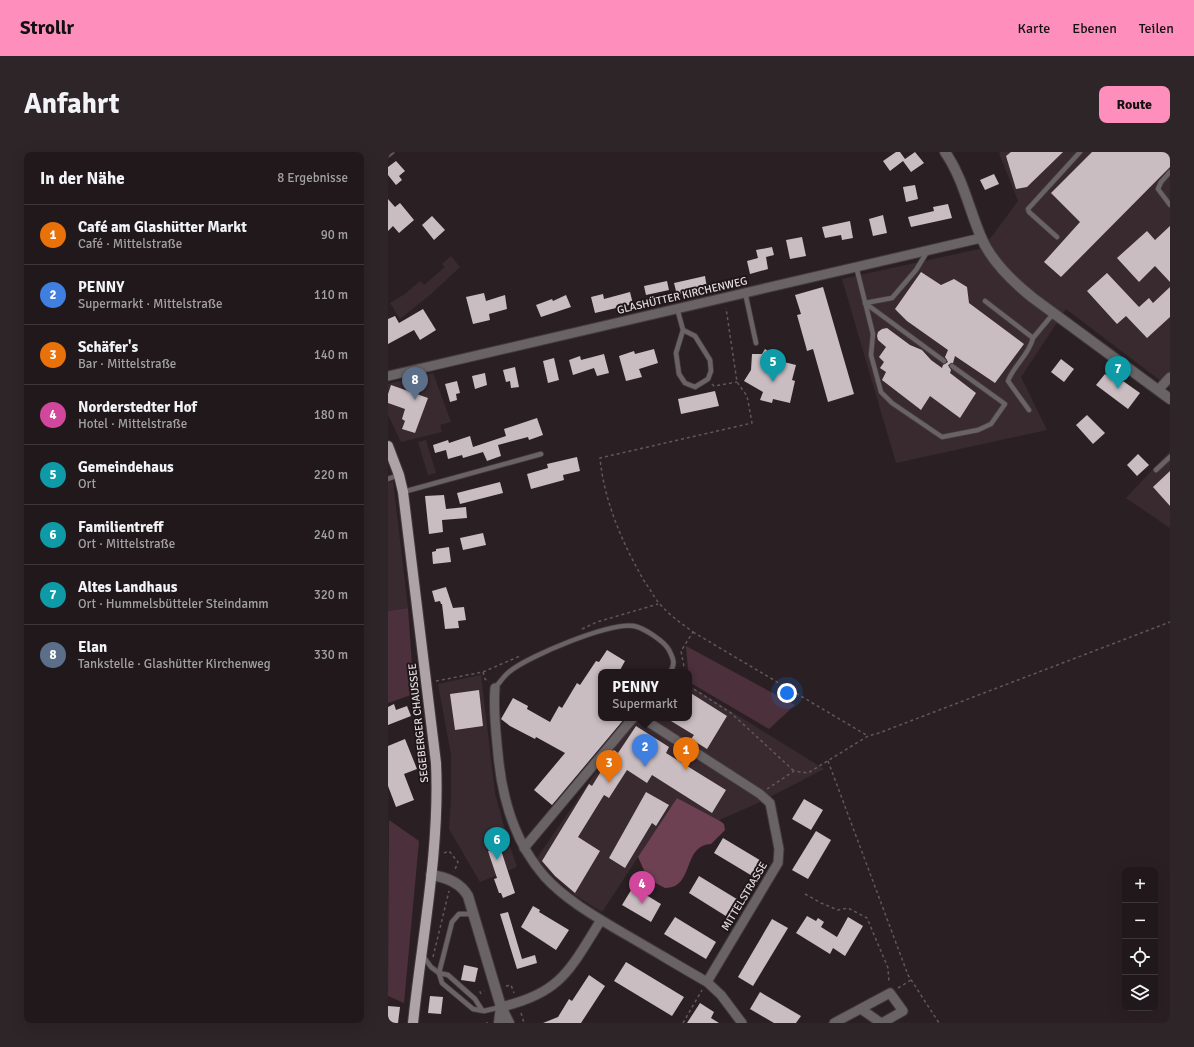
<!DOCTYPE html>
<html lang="de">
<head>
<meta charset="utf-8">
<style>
	:root { --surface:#20181b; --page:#2d2528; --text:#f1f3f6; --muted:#a2a0a3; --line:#3d373a; --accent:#fe8ebc }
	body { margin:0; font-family:Signika,sans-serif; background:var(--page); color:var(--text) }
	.controls { position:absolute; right:12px; bottom:12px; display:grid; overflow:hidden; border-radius:8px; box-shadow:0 4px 16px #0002 }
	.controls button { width:36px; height:36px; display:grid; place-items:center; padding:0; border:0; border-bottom:1px solid var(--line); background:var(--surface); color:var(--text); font:20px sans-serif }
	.you { position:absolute; left:399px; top:541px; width:14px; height:14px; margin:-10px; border:3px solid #fff; border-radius:50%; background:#1a73e8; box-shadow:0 0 0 6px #1a73e833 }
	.badge { display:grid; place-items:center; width:26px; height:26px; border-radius:50%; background:var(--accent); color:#fff; font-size:13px; font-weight:700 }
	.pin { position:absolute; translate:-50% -33px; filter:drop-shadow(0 1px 2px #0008) }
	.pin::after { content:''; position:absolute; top:21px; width:14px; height:12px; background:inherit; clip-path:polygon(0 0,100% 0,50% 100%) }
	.popup { position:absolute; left:210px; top:517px; width:94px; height:52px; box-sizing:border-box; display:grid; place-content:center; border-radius:8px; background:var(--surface); filter:drop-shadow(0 1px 3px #0005); font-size:13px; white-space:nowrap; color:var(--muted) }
	.popup b { font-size:15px; color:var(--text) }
	.popup::after { content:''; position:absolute; left:50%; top:100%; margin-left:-8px; border:8px solid transparent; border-top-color:var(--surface) }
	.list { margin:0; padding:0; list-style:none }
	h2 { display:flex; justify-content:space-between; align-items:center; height:52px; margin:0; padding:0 16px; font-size:17px }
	h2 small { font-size:13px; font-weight:400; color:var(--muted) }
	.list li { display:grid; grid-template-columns:26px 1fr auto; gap:12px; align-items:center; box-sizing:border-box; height:60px; padding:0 16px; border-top:1px solid var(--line) }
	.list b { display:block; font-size:15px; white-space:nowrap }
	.list p { margin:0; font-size:13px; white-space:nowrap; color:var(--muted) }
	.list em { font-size:13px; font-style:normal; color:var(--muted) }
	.icon { flex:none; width:22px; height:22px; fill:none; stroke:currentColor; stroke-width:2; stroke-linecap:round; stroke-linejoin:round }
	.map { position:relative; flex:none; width:782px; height:871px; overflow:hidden; border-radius:8px }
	header { display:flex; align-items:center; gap:24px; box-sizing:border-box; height:56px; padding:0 20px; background:var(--accent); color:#111 }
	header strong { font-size:19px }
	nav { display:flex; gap:22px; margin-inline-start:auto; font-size:14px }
	.intro { display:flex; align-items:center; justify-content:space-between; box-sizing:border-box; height:96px; padding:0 24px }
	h1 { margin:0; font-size:28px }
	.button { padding:10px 18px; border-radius:8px; background:var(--accent); color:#111; font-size:14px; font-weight:700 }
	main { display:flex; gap:24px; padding:0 24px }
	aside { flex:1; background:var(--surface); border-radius:8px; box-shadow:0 4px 16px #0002 }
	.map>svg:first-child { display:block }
	.built { fill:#392a30 }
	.green { fill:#4c303b }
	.forest { fill:#6d4052 }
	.building { fill:#cabdc1 }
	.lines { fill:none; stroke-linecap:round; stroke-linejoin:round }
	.service-casing { stroke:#443a3e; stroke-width:6 }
	.minor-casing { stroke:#443a3e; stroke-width:11 }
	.tertiary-casing { stroke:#443a3e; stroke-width:12 }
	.primary-casing { stroke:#443a3e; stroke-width:12 }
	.path { stroke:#61585c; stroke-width:1.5; stroke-dasharray:3 3; stroke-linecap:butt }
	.service { stroke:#696365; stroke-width:4.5 }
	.minor { stroke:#696365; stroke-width:9 }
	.tertiary { stroke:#696365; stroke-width:10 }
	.primary { stroke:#aea4a7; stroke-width:10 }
	.labels { text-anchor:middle; stroke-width:4; stroke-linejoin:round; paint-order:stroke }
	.street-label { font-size:11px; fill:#e1dbdd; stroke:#20171a }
</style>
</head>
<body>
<header>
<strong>Strollr</strong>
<nav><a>Karte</a><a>Ebenen</a><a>Teilen</a></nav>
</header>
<div class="intro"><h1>Anfahrt</h1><a class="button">Route</a></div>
<main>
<aside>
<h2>In der Nähe<small>8 Ergebnisse</small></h2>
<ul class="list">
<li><span class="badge" style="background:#e8710a">1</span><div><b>Café am Glashütter Markt</b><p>Café · Mittelstraße</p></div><em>90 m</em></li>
<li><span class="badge" style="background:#3f7fe0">2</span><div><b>PENNY</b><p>Supermarkt · Mittelstraße</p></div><em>110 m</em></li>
<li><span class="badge" style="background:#e8710a">3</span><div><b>Schäfer's</b><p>Bar · Mittelstraße</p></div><em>140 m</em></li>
<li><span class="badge" style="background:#d1479c">4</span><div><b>Norderstedter Hof</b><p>Hotel · Mittelstraße</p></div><em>180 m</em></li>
<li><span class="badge" style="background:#0f9aa8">5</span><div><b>Gemeindehaus</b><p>Ort</p></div><em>220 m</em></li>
<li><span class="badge" style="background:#0f9aa8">6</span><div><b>Familientreff</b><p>Ort · Mittelstraße</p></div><em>240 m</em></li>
<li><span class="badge" style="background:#0f9aa8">7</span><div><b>Altes Landhaus</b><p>Ort · Hummelsbütteler Steindamm</p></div><em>320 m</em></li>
<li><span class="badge" style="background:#5c6f8a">8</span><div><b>Elan</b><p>Tankstelle · Glashütter Kirchenweg</p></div><em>330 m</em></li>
</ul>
</aside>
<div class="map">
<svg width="782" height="871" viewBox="0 0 782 871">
	<rect width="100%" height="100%" fill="#2a2024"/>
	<g class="built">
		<path d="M612,0H782V236L678,157L633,225L659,278L508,311L454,127L591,97L605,83L630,49L611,1Z"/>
		<path d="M63,104L72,115L43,142L12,167L2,151L17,142L32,129L36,133L57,115L54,112Z"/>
		<path d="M45,221L63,270L52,273L54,280L13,290L0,263V232Z"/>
		<path d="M38,288L48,321L40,323L30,290Z"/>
		<path d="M782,299V376L738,346Z"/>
		<path d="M5,329L20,456L0,459V331Z"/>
		<path d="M93,523L107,641L120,689L129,715L92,730L61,677L63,648V603L50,532Z"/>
		<path d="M301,533L436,617L370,651L329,669L289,646L214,760L187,743L166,725L149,706L224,597L248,566H301Z"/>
	</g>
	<g class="green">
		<path d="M20,456L26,542L0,551V459Z"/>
		<path d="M298,494L407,553L381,577L301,530Z"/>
		<path d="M1,668L31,689L16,851L0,844Z"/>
	</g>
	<path class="forest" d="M289,646L332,669L336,672L337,678L323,692C298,693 304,725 287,734C284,735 280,736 277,736L260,727L250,705Z"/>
	<g class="building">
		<path d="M508,0H512L517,7L527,0L536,11L523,20L515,9L502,19L495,9Z"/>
		<path d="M623,0H675L639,35L628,37L618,4Z"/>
		<path d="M704,0H782V15L673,125L656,110L692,70L663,41Z"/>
		<path d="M8,9L17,19L11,24L14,28L8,33L0,23V15Z"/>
		<path d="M606,22L611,32L597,38L592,28Z"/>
		<path d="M527,33L530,47L518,50L515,35Z"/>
		<path d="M0,47L7,55L12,51L26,68L11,81L5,74L0,79Z"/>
		<path d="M560,52L564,66L523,75L520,65L546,59L545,55Z"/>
		<path d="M495,63L499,81L485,84L481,67Z"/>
		<path d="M44,64L57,78L46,88L34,73Z"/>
		<path d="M462,69L465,86L454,88L453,83L437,86L434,75Z"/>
		<path d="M782,74V130L767,114L751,130L729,106L759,79L767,88Z"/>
		<path d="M414,85L418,104L402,107L398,88Z"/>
		<path d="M384,95L386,103L378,105L380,117L362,122L359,109L370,106L368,98Z"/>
		<path d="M533,120L553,133L566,127L579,135L581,151L636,192L607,231L567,204L565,211L560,213L563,218L562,221L588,241L572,266L542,244L533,258L494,228L498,220L492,216L496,210L491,205L498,195L490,188L489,184L490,180L494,177L499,176L522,193L534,198L543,208L554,216L555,213L560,210L557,205L560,198L519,169L507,157Z"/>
		<path d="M719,121L751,155L761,146L765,151L782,135V165L759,186L738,164L729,172L699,139Z"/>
		<path d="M317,124L319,136L289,143L286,131Z"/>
		<path d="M279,129L281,138L258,143L256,134Z"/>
		<path d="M435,135L466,242L440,250L425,197L419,199L418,195L409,163L413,162L407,143Z"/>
		<path d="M242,140L245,152L207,161L203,145L215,142L216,147Z"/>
		<path d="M96,141L98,149L117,143L119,157L101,162L102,168L85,172L78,145Z"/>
		<path d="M178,143L183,155L153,165L148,153L164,147L165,149Z"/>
		<path d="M35,157L48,178L32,188L26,178L0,192V167L7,164L11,171Z"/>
		<path d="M266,197L270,211L251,217L254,225L238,229L231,204L246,199L247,202Z"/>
		<path d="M377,197L392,207L388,208L408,213L404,228L407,229L402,251L385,247L384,251L372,248L375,240L356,229L363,218L364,202H374Z"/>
		<path d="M216,202L221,221L209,224L206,216L185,223L181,208L192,204L193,208Z"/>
		<path d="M166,206L171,228L160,231L155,209Z"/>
		<path d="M673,207L686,217L676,230L663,220Z"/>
		<path d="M127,215L131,235L123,236L122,229L118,230L115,218Z"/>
		<path d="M97,221L99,233L87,237L84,224Z"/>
		<path d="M717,222L732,233L735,229L752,241L740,257L708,233Z"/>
		<path d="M69,229L72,241L68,242L69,248L62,250L57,232Z"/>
		<path d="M3,233L40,246L27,281L14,277L17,269L14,267L17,257L0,251V242Z"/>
		<path d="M327,239L331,254L293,262L290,247Z"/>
		<path d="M699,263L717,281L705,292L688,273Z"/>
		<path d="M149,266L155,283L141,288L140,285L110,293L113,304L99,309L95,300L75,306L74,303L60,307L58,298L47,301L45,293L60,288L61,291L82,284L85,295L118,284L116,277Z"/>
		<path d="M750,302L761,313L749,324L739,313Z"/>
		<path d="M189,305L192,319L175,323L176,328L143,337L139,322L160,316L159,312Z"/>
		<path d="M782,319V354L765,335Z"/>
		<path d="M112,330L115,341L72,352L69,341Z"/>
		<path d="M56,343L58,357L78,355L79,366L54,368L55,380L41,382L37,344Z"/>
		<path d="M95,381L98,393L75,398L72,386Z"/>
		<path d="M61,395L63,410L45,412L44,400L48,399V397Z"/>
		<path d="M58,435L65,456L76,455L78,468L70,469L71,476L57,477L54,452H53L52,449L47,450L44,439Z"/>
		<path d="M219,498L237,509L231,520H213V566H237L164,653L146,638L177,601L148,585L147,587L122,574L113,567L125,546L140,554L139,557L162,570L171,554L174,556L189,531L192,533L208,509L211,510Z"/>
		<path d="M91,538L95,574L67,578L62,542Z"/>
		<path d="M301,540L339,564L319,597L303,587L306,583L278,566H301Z"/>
		<path d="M6,552L8,558L19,554L23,564L0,573V555Z"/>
		<path d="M248,574L281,595L278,601L338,638L324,661L264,623L259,631L239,618L221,646L216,643L190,685L212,699L187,741L167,724L154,709L201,632L204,634L215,616L212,614L226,598L230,601Z"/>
		<path d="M17,587L29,617L16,622L26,648L8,655L0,634V594Z"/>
		<path d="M258,640L281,653L268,674L264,671L237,716L221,706Z"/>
		<path d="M416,647L435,658L423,678L404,667Z"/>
		<path d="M428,679L443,688L420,727L404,718Z"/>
		<path d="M335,686L375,710L366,725L326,701Z"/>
		<path d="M112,695L127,741L115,746L113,741H111L106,727L109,726L100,699Z"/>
		<path d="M311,724L352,749L341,766L301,741Z"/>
		<path d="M245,735L273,752L263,770L234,753Z"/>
		<path d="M145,754L152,758L151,760L181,778L168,798L133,775Z"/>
		<path d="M120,760L134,807L147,803L149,811L129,817L112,762Z"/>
		<path d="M419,764L428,769L430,766L436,770L433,775L449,785L460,765L475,774L457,804L445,796L442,802L408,781Z"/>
		<path d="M287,765L328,790L318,807L276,782Z"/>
		<path d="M384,767L400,776L365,834L350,825Z"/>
		<path d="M238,810L296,845L284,864L226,829Z"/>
		<path d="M76,813L90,816L87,830L73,828Z"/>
		<path d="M201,823L217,834L193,871H155L170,865L181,847L184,849Z"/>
		<path d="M372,840L413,864L408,871H386L362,857Z"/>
		<path d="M42,844L55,845L53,862L40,861Z"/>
		<path d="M312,851L326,860L323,866L331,871H299Z"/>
		<path d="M0,854L12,855L10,871H0Z"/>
	</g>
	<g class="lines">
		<g class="service-casing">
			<g id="service">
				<path d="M0,3L4,0"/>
				<path d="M782,20L773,30L770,37L782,53"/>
				<path d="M669,85L641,60L640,57L692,0"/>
				<path d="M468,114L485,182L483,203L493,240L504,251L554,285L590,278L603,272L617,252L564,214"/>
				<path d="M357,140L368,191"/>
				<path d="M597,149L645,186L665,162"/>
				<path d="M477,151L556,209"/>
				<path d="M477,151L504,146L528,118L539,100"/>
				<path d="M289,156L295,178L288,201L291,222L297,231L307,235L320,227L323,219L322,208L307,184L295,178"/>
				<path d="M641,258L620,229C626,213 641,203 645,186"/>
				<path d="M768,318L782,305"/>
				<path d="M0,327L11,323"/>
				<path d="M15,340L153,302"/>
				<path d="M107,536C112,530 116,524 121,520C140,504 222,470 246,474C256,476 276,489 281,498C285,506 288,512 282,520"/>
				<path d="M85,764L80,762H71L64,770L51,821L54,831L85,857L96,859L113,855"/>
				<path d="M35,804L43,815L51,821L60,823L87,847L94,858"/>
			</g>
		</g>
		<g class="minor-casing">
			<g id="minor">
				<path d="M0,224L593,86"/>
				<path d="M770,238L782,225"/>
				<path d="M107,536C105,558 108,580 110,602C114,647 126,690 157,725C178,748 208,765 235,781C263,797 291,814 319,830L333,843L354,871"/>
				<path d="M254,566L372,642L382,651L391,697L390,711L319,830"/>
				<path d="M136,696L245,566"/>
				<path d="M113,855C174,841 182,817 213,768"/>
				<path d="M473,857L493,871"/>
				<path d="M446,871L502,841L515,859L494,871"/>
			</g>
		</g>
		<g class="tertiary-casing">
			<g id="tertiary">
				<path d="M557,0C575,26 581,57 593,85C603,109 625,130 645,146L782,247"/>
				<path d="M43,723C58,725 72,730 80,744L113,855L121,871"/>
				<path d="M111,871L113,855"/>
			</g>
		</g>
		<g class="primary-casing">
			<path id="primary" d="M0,294L11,323L15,340L48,611C52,698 34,785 25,871"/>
		</g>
		<g class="path">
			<path d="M324,232L326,234L349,230"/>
			<path d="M194,477L209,470L270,452"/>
			<path d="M305,480L480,584"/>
			<path d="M95,520L97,527L101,530"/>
			<path d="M297,520L293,499L305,480C293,471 281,463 272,452C266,446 263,438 258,432C236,395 216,350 212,306L364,271L359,244L349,230L338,156"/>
			<path d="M48,529L95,520L132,504"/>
			<path d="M301,534L343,561L406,619"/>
			<path d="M440,609L520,823L551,871"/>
			<path d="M379,637L406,619L420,621L480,584L491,581L782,470"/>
			<path d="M56,701L61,699L70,710L66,720"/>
			<path d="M417,742L433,751L450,758L460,756L479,766L500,816L501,831"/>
			<path d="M45,805L61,739"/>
			<path d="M118,834L123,833L126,841"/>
			<path d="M510,836L523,828"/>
			<path d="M93,842L92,840L96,839"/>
			<path d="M133,861L136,871"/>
			<path d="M99,870V871"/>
			<path d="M295,871L314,838"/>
		</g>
		<use href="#service" class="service"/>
		<use href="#minor" class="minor"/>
		<use href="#tertiary" class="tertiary"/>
		<use href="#primary" class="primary"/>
	</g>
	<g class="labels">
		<g class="street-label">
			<text transform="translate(294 143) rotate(-13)" y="4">GLASHÜTTER KIRCHENWEG</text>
			<text transform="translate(30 571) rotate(-96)" y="4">SEGEBERGER CHAUSSEE</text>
			<text transform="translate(356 744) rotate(-59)" y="4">MITTELSTRASSE</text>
		</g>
	</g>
</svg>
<div class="controls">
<button>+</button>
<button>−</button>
<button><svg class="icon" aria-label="locate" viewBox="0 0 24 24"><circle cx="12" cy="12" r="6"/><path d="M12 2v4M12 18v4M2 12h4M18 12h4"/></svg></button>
<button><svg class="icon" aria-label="layers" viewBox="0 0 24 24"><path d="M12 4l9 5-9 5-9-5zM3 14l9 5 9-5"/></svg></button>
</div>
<div class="you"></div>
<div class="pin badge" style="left:298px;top:618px;background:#e8710a">1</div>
<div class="pin badge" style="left:257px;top:615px;background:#3f7fe0">2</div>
<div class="popup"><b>PENNY</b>Supermarkt</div>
<div class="pin badge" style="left:221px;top:631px;background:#e8710a">3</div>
<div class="pin badge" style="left:254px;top:752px;background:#d1479c">4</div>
<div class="pin badge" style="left:385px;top:230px;background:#0f9aa8">5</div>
<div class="pin badge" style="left:109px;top:708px;background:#0f9aa8">6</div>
<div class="pin badge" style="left:730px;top:237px;background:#0f9aa8">7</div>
<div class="pin badge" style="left:27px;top:248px;background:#5c6f8a">8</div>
</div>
</main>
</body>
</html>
